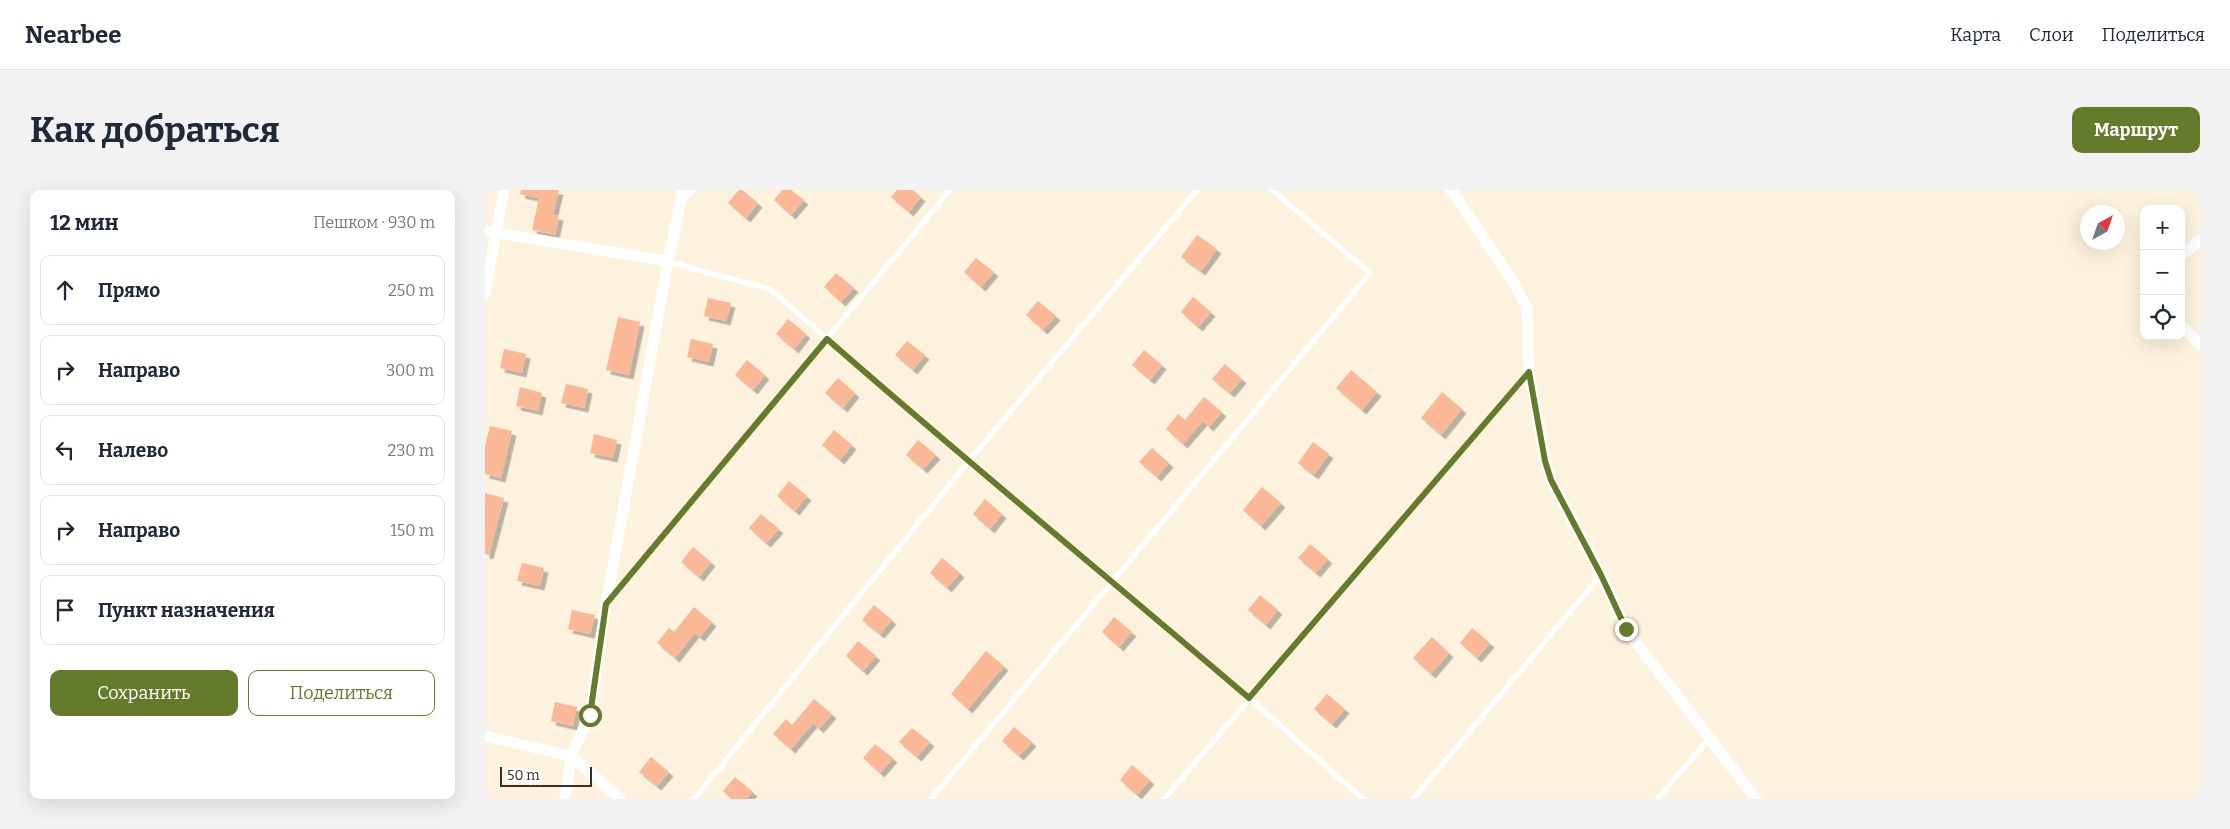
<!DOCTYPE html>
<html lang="ru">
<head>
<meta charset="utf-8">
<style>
	:root { --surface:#fff; --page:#f2f2f3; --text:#1f2937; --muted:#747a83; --line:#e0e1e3; --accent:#657b2c }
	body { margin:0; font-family:Bitter,serif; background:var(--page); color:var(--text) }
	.controls { position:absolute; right:15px; top:15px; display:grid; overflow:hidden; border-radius:10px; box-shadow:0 5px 20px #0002 }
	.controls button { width:45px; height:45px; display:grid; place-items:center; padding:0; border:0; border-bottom:1px solid var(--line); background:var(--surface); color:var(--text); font:25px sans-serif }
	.compass { position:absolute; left:1595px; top:15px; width:45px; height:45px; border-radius:50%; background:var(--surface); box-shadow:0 5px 20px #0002; rotate:40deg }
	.scale { position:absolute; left:15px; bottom:12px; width:92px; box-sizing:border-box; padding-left:5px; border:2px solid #373023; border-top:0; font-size:14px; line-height:18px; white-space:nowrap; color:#373023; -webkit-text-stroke:4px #fff; paint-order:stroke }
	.stop { position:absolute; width:15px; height:15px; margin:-11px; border:4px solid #657b2c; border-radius:50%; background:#fff }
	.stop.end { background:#657b2c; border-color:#fff; box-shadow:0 1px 5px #0008 }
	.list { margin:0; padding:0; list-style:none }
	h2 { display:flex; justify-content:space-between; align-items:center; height:65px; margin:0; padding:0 20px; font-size:21px }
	h2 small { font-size:16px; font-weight:400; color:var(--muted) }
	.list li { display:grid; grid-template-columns:32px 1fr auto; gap:15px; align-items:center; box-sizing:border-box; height:70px; margin:0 10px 10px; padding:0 10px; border:1px solid var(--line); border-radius:10px }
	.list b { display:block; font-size:19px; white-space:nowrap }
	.list em { font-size:16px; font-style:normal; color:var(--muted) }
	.actions { display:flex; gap:10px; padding:15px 20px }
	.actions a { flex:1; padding:11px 0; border:1px solid var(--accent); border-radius:10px; text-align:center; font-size:18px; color:var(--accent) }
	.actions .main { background:var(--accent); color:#fff }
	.icon { flex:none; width:28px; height:28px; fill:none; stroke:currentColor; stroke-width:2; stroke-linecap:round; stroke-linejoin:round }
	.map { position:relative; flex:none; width:1715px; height:609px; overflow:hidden; border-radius:10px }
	header { display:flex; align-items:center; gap:30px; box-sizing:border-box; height:70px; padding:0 25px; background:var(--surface); border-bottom:1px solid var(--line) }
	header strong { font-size:24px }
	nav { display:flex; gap:28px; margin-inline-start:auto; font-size:18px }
	.intro { display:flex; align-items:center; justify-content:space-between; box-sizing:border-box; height:120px; padding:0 30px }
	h1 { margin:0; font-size:35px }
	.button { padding:12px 22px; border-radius:10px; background:var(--accent); color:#fff; font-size:18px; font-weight:700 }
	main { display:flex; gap:30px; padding:0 30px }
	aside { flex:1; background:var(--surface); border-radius:10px; box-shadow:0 5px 20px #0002 }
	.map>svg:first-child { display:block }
	.building { fill:#fab896; filter:url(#shadow) }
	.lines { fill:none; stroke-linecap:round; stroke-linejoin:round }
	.service { stroke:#fff; stroke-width:5.5 }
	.minor { stroke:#fff; stroke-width:11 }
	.route { stroke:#657b2c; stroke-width:6 }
</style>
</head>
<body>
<header>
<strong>Nearbee</strong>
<nav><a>Карта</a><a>Слои</a><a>Поделиться</a></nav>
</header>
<div class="intro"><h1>Как добраться</h1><a class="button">Маршрут</a></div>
<main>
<aside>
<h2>12 мин<small>Пешком · 930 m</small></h2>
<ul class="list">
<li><svg class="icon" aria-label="ahead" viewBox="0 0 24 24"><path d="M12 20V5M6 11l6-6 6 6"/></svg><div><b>Прямо</b></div><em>250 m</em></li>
<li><svg class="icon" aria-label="right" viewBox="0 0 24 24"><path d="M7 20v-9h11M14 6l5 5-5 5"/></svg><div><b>Направо</b></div><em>300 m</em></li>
<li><svg class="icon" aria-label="left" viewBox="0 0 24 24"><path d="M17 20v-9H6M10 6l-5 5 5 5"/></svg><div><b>Налево</b></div><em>230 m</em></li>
<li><svg class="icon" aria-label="right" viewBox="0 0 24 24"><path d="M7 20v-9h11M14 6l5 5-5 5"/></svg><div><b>Направо</b></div><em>150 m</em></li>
<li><svg class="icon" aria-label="arrive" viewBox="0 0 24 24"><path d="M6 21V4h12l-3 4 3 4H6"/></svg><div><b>Пункт назначения</b></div></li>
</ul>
<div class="actions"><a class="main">Сохранить</a><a>Поделиться</a></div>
</aside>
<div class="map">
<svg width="1715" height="609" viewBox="0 0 1715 609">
	<defs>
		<filter id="shadow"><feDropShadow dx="4.5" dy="4.5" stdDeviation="0" flood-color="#0004"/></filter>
	</defs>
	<rect width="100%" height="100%" fill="#fdf2dd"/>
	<g class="building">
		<path d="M36,0H74L68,25L74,26L70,45L47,40L54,8L35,4Z"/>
		<path d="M254,0H257L273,13L261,28L243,13Z"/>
		<path d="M297,0H306L319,10L306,25L289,10Z"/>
		<path d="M412,0H428L436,7L424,22L406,7Z"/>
		<path d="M712,45L732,59L716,81L696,67Z"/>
		<path d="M491,68L509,82L496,97L479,82Z"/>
		<path d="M351,83L369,98L356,112L339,97Z"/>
		<path d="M708,107L726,122L713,137L696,122Z"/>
		<path d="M223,108L246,113L241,131L219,126Z"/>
		<path d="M553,111L571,126L558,140L541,125Z"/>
		<path d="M133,127L155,132L144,185L121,180Z"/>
		<path d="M303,129L321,144L309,159L291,144Z"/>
		<path d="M206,149L228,154L224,172L202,167Z"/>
		<path d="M422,151L440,165L428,180L410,165Z"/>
		<path d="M19,159L41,164L37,183L15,178Z"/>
		<path d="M659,160L677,175L665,190L647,175Z"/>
		<path d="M262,170L280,185L268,200L250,185Z"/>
		<path d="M740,174L757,189L745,203L727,189Z"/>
		<path d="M866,180L892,202L877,220L851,198Z"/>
		<path d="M353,188L370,203L358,218L340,203Z"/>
		<path d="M81,194L103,199L99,218L76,213Z"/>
		<path d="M35,197L57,203L53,221L31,216Z"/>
		<path d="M957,202L977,219L956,245L936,228Z"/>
		<path d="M719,207L737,222L724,237L718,231L698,254L681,239L693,224L700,230Z"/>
		<path d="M5,236L27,241L16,288L0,284V256Z"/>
		<path d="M349,240L367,255L355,270L337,255Z"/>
		<path d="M109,244L132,250L128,268L105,263Z"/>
		<path d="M433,250L451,265L438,279L421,265Z"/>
		<path d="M828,252L844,264L829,285L813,273Z"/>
		<path d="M667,258L684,273L672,287L654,272Z"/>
		<path d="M304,291L322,306L310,321L292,306Z"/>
		<path d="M777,297L796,313L776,336L758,320Z"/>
		<path d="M0,303L19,308L4,365L0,364Z"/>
		<path d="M500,309L517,324L505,339L488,324Z"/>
		<path d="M276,324L294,339L281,353L264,338Z"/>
		<path d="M825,354L843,369L831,383L813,368Z"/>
		<path d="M208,357L226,372L214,387L196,372Z"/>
		<path d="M457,368L475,383L462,398L445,383Z"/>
		<path d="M37,373L59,378L55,396L32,391Z"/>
		<path d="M775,405L793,420L781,435L763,420Z"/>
		<path d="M389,415L407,430L395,444L377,430Z"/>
		<path d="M209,417L227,432L215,447L210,443L190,468L172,453L184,438L189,442Z"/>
		<path d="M87,420L110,425L105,444L83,439Z"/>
		<path d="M629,427L647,442L634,457L617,442Z"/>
		<path d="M987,438L1005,453L992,468L975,453Z"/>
		<path d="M947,447L964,463L946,484L928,468Z"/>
		<path d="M373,451L391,466L378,481L361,466Z"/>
		<path d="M501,461L519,476L483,519L466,504Z"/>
		<path d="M842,504L860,519L847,534L829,519Z"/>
		<path d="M329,509L347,524L334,539L328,533L306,559L288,544L301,529L307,535Z"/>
		<path d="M70,512L92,517L88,536L66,531Z"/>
		<path d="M529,537L547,552L534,566L517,551Z"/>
		<path d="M427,538L445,552L432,567L414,552Z"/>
		<path d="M390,554L408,568L395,583L378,568Z"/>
		<path d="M166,567L184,582L172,596L154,582Z"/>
		<path d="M647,575L665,590L652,605L635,590Z"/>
		<path d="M250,587L268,602L261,609H247L238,601Z"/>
	</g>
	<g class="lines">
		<g class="service">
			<path d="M198,11L208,0"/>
			<path d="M183,72L285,99L483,272L628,391L764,508L878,609"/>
			<path d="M124,411L465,0"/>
			<path d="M209,609L483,272L712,0"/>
			<path d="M446,609L885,83L787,0"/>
			<path d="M679,609L1043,183"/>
			<path d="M928,609L1116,385"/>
			<path d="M1172,609L1225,548"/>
		</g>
		<g class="minor">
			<path d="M966,0L1032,98L1042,119L1044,182L1060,271L1066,290L1116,385L1141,439L1271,609"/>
			<path d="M0,41L183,71"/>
			<path d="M1696,66L1715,50"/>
			<path d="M0,103L19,0"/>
			<path d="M1696,135L1715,155"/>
			<path d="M0,546L86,566L136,609"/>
			<path d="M80,609L86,566L105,525L121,414L183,71L198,0"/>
		</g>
	</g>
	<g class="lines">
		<path class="route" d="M105,525L121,414L342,149C481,271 624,388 764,508L1044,182L1060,271L1066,290L1116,385L1141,439"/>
	</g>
</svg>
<div class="controls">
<button>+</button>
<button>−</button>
<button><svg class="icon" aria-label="locate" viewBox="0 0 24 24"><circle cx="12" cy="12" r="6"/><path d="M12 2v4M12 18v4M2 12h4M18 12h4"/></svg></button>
</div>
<svg class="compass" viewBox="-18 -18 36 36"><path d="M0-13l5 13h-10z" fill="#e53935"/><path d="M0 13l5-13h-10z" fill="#747a83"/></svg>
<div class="scale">50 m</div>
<div class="stop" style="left:105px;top:525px"></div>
<div class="stop end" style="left:1141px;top:439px"></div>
</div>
</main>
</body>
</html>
